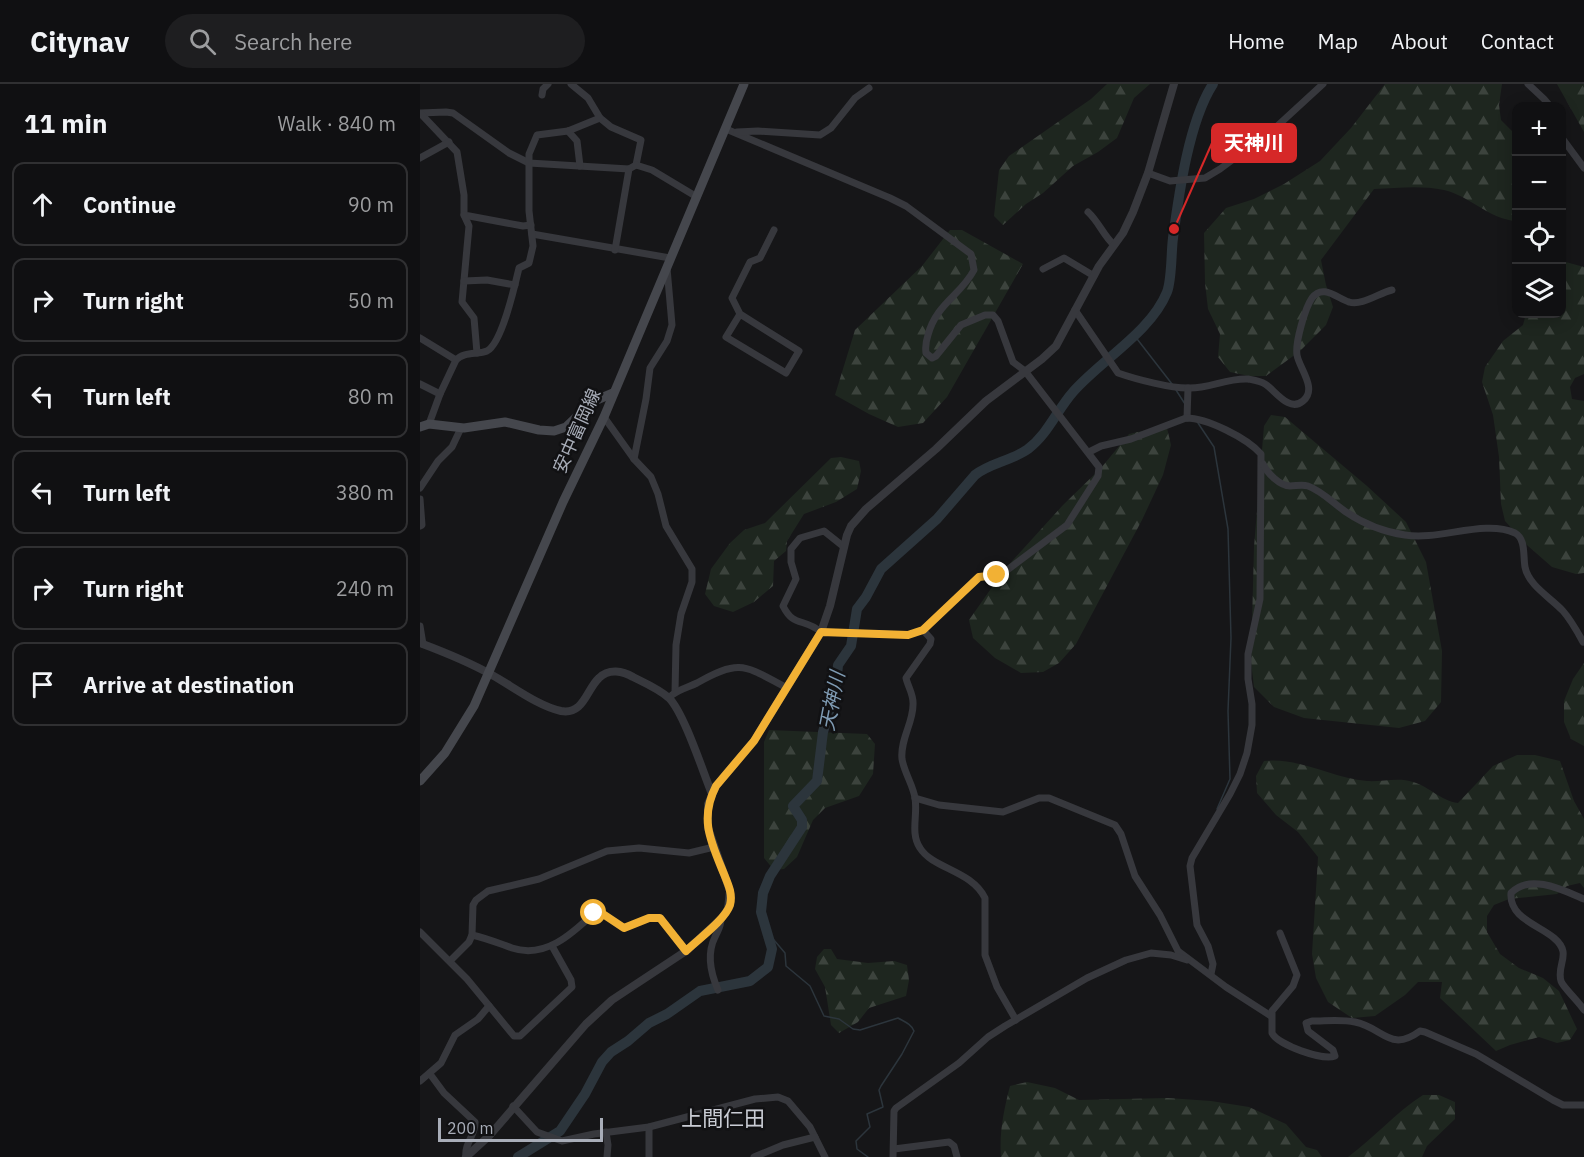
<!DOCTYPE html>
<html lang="en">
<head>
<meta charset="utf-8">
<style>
	:root { --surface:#101012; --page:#1e1e20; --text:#f1f3f6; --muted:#9c9d9f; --line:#303032 }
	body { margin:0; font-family:"IBM Plex Sans","Noto Sans JP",sans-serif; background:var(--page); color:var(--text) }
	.controls { position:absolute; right:18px; top:18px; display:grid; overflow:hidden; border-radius:12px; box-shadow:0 3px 15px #0003 }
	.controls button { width:54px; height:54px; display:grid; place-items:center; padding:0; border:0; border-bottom:2px solid var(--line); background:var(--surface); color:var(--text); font:30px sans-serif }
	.scale { position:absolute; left:18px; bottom:15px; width:165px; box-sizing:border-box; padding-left:6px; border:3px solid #a8adb8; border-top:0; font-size:16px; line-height:21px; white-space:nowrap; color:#a8adb8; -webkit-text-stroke:4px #111113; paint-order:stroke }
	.stop { position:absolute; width:18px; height:18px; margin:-14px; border:4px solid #f2b134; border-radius:50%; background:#fff }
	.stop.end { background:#f2b134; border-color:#fff; box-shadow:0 2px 6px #0008 }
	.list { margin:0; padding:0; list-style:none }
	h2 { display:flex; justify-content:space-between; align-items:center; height:78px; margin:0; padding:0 24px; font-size:26px }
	h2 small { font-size:20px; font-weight:400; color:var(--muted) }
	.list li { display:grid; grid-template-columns:39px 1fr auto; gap:18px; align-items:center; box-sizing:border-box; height:84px; margin:0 12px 12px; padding:0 12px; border:2px solid var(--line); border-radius:12px }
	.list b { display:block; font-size:22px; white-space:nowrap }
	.list em { font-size:20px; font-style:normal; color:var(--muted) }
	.icon { flex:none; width:33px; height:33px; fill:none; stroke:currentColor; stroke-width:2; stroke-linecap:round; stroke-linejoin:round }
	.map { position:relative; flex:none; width:1164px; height:1073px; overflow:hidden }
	header { display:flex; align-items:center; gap:36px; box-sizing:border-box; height:84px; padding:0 30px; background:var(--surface); border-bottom:2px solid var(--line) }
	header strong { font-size:28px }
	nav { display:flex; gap:33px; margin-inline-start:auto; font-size:21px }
	.search { width:420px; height:54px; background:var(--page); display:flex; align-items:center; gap:15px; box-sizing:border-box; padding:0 21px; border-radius:33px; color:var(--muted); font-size:22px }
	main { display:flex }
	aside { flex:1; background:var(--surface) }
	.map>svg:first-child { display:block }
	.forest { fill:url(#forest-firs) }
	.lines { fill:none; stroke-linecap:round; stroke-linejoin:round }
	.stream { stroke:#2c353c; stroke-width:1.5 }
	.river { stroke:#2c353c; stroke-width:10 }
	.minor { stroke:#37383d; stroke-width:7 }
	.tertiary { stroke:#37383d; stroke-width:8 }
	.secondary { stroke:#45474d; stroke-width:9 }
	.route { stroke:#f2b134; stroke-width:8 }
	.labels { text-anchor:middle; stroke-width:5; stroke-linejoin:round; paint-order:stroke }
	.street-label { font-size:18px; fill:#a8adb8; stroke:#111113 }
	.water-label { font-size:20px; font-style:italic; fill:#7f9bb3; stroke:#111113 }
	.quarter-label { font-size:21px; fill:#c9ccd4; stroke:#111113 }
	.leader { fill:none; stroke:#d62828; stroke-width:2 }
	.callout-dot { fill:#d62828; stroke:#111113; stroke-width:2 }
	.callout { fill:#d62828; stroke:#d62828; stroke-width:2 }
	.callout-label { font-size:20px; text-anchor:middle; font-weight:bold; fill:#fff }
</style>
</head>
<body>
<header>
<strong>Citynav</strong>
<div class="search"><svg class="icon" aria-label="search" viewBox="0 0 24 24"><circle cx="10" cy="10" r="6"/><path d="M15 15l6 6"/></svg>Search here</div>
<nav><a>Home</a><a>Map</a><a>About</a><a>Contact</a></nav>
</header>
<main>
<aside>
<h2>11 min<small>Walk · 840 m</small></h2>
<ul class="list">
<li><svg class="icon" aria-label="ahead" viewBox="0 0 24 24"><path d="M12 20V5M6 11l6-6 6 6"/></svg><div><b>Continue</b></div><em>90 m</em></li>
<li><svg class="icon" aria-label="right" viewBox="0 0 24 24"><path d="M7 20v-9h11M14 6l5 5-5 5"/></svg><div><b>Turn right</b></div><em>50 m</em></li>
<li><svg class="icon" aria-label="left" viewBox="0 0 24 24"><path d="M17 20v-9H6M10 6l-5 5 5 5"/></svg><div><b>Turn left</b></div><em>80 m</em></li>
<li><svg class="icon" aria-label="left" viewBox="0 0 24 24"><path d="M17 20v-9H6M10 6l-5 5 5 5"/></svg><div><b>Turn left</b></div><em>380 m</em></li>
<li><svg class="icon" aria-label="right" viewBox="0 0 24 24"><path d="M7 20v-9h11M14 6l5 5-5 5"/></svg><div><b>Turn right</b></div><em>240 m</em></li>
<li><svg class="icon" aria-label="arrive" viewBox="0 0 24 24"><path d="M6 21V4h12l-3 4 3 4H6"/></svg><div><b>Arrive at destination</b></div></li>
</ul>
</aside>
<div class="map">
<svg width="1164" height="1073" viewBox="0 0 1164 1073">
	<defs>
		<pattern id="forest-firs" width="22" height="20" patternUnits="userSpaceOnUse" patternTransform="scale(1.5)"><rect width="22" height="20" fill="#1e261f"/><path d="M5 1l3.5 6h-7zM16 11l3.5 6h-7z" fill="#3c433d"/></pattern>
	</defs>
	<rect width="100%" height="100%" fill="#161618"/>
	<g class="forest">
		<path d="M687,0H730L714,14L697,54L678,68L653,82L623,109L606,120L583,141L574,132L579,86L589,72L671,15Z"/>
		<path d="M965,0H1082L1079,21L1081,36L1096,51V137C1069,135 1050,112 1024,106C1001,101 977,104 954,105L901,176L906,201L913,223L906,241L880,267L846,292H829L810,288L798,273L800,250L788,225L785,199L784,149L806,124L834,115L864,100L900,77L931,44Z"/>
		<path d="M1137,0H1164V48Z"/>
		<path d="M530,146H542L603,180L527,313L503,339L478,343L449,330L415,311L435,246L502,182Z"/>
		<path d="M1142,177L1164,183V290L1155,294L1150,303L1152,315L1164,317V489L1156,490L1132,483L1108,462L1085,437L1081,420L1079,373L1073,331L1062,298L1065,283L1083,257L1103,241L1106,230H1142Z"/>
		<path d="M851,331L865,333L947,402L986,438L1006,478L1022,567L1021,618L1005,637L979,644L884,634L854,623L834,603L831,578L834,463L844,342Z"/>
		<path d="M747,344L751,361L743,391L722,436L656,560L639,579L623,588L601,589L575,574L553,554L549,536L584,486L643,421L681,384L709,350L731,345Z"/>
		<path d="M421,373L439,377L441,387L437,405L416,418L384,430L367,457L366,467L354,477L353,502L334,518L313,528L294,522L285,510L291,485L310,459L324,446L345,439L411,374Z"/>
		<path d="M1164,579V662L1151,655L1144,638V617L1153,595Z"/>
		<path d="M349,646L447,650L455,660L453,690L439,712L405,724L393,736L377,773L364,785L354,786L344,774V658Z"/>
		<path d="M1097,671H1115L1140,677L1154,717L1164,735V804L1160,799L1147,802L1137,810L1089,815L1074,821L1067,832V848L1080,870L1099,884L1123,894L1139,907L1157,945L1150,956L1137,959L1119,953L1090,961L1076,967L1020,914L1022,898H998L985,911L955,932L932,934L908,918L896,894L892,870L898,773L878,748L856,731L837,709L836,692L844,677C879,673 912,694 947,697C962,698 979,693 993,698C1010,703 1021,717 1038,719L1073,682Z"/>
		<path d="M404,865H411L417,875L448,879L474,877L487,881L489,896L486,912L449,924L438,938L419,949L411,941L405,903L395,885L397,873Z"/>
		<path d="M607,998L635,1004L659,1016L748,1014L791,1017L829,1023L866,1040L886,1063L897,1066L902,1073H581C579,1049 584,1025 590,1002Z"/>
		<path d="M1003,1011H1019L1035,1018V1035L1007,1062L1002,1073H928C954,1054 975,1029 1003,1011Z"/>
	</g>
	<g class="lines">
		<g class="stream">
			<path d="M714,251L752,300"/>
			<path d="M756,306L765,320"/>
			<path d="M778,339L794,363L808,445L811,554L808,627L810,695L797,725"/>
			<path d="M348,849L365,869L366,882L390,902L404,932L419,935L433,945L440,946L478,934C485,938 491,940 494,947L482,970L461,1002L459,1006L463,1023L447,1030L450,1043L436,1057L437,1065L448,1073"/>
		</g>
		<path class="river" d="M98,1073L140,1047L165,1010L182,978L191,968L208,957L229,939L247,930L280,907L330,897L348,883L352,865L341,828L343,809L350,792L382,743V736L373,722L397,697L403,648L416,603L418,581L431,562L437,525L446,513L461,485L517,435L555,391C570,379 591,377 608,365C628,350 637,326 653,308C681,276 731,248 747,208C752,195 751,169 753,154C759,109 769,37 793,0"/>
		<g class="minor">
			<path d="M151,0L168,14L180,34L191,43L221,56L216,81"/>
			<path d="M1108,0L1124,15L1130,22"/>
			<path d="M122,11L123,5L128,0"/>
			<path d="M0,29L26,28L33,29L89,69L109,79L209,85L216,81L232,86L277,113"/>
			<path d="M1,30L37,68L44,111V131L103,142L111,141"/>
			<path d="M306,45L470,114L486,122L551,170L554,186C541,211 516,220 508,251C506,257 505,262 506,269L512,274L516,272L541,241L565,231H573L578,237L593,278L605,287L679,383L678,392L647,441L582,490L559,493L503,546L488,551L401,548C383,533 374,544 363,522L376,495L371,478V465L380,454L404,447L424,463"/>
			<path d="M148,47L157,57L160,82"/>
			<path d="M317,48L338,47L400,51L411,44L435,14L449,4"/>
			<path d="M1142,54L1164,84"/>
			<path d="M0,74L29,58"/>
			<path d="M728,89L750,97L785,94L800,85L854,45L903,0"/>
			<path d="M668,128C679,138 683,151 694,161"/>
			<path d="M44,131L49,142L42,218L54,234L57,269"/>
			<path d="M112,150L250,174"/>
			<path d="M195,166L209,85"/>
			<path d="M623,185L644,174L674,192"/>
			<path d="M44,197L67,196L95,201"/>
			<path d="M655,226L698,289C715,295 753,305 770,304C790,304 807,294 828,295C833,296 840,297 845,300C855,306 869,329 883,317C898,305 879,284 877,271C875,259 885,224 892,214C903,199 918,215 929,218C942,222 959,209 972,206"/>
			<path d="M320,230L306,253L366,289L379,267L320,230L312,214L330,178L340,174L354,146"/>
			<path d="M0,254L36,276"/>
			<path d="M0,300L20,310"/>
			<path d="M184,333L214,375L231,393L238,410L246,442L272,485V498L261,530L256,561L255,608"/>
			<path d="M767,334L768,304"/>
			<path d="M9,340L20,310L36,276C44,267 58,271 67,267C82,259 95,201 99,184L109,179L113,162L109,127V70L117,51L148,47L180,34"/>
			<path d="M669,368L681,362L711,355L766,334C787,334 827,354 841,370L840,515L828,570V595L832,620V641L827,669L820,690L810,710L772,774L770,782L777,841L788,862L793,880L791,890"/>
			<path d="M214,375L226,315L230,284L247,257L252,241L247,184"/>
			<path d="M843,380C847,389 860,402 870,402C876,402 882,400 888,402C902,407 914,420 926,428C944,440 964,448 985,451C1019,457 1064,435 1095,449C1106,455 1103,472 1105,483C1108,501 1131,514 1143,527C1151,536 1157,547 1163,558"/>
			<path d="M0,404L18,377L32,363L41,344"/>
			<path d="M0,415L2,441L0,442"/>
			<path d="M0,542L3,560"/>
			<path d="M503,546L511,555L510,560L486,594C488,603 494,611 493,621C493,639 480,656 482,675C484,688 493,701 495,714C498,731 490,749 500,764C513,785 551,786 565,814V871L577,903L596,936"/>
			<path d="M252,611C260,605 269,603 277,599C321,574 325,582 367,604"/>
			<path d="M495,714L519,721L583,728L619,714H629L695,741L701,750L715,792L740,831L758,867L806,903L851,932"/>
			<path d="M1164,815C1143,806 1110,789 1091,809C1089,834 1119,841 1134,854C1153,870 1136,880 1141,897C1142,902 1159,918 1164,926"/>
			<path d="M0,848L47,895L94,952H100L152,903L151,896L132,862"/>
			<path d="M860,849L877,891L873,902L852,927V949C858,961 903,977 915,972L913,966L888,947L886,939L892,937C906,937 921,935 935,938C964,944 970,969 1000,947L1005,948L1056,970L1133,1016L1143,1021H1164"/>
			<path d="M52,851C66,854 78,859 92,864C125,875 152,850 174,829L180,828L204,844L229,834H240L266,867"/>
			<path d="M30,877L49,858L52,851L53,821L56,816L68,807L119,795L187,767L219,764L269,769L294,763"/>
			<path d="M298,906C291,890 286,871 295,853C298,846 301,843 301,835"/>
			<path d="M10,990L24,1009L55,1038C56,1051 44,1059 46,1073"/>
			<path d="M0,997L21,979L35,951L58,935L69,922"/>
			<path d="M93,1022L117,1048L142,1057L174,1050L229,1043L335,1015L358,1013L368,1017L390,1043L405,1073"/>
			<path d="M186,1048L188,1061L187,1073"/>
			<path d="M474,1065L529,1058L534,1062L537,1073"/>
			<path d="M229,1073V1043"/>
			<path d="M334,1073L363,1061L395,1053"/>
			<path d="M473,1073L474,1027L476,1024L539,979L568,953L585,942L667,894L706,876L731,869L751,871L767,876"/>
		</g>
		<g class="tertiary">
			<path d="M0,559C24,568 49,578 72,591C92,602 118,622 141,627C164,631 166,606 179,594C189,584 203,587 213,593C225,599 239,605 249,614C264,629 283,688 292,710"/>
			<path d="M46,1073L70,1051L166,940L192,916L266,867L301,835L308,825L310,807L288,744V720L296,702L334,657L401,548L410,522L427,451L431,442L446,425L516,365L566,317L622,275L636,262L679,182L703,149L713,128L728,89L754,0"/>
		</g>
		<g class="secondary">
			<path d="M0,343L9,340L44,344L85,338L119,346L134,347L146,343L172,318L193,309"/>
			<path d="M0,697L25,669L54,622L143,418L184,333L324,0"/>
		</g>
	</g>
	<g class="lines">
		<path class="route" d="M174,829L180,828L204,844L229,834H240L266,867C277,856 305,836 310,821C313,810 308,800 304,790C291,758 279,735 296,702L334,657L401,548L488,551L503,546L559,493L577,491"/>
	</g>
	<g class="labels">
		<g class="street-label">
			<text transform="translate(157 347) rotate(-66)" y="6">安中富岡線</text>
		</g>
		<g class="water-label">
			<text transform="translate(412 617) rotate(-79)" y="7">天神川</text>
		</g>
		<g class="quarter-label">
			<text x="303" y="1042">上間仁田</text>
		</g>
	</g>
	<path class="leader" d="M754 145L792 59"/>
	<circle class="callout-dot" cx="754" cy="145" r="6"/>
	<rect class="callout" x="792" y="40" width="84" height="38" rx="6"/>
	<g class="callout-label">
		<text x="834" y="66">天神川</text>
	</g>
</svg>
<div class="controls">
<button>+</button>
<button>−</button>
<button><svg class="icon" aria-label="locate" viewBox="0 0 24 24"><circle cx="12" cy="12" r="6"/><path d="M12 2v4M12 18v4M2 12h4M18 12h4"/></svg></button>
<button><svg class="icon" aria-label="layers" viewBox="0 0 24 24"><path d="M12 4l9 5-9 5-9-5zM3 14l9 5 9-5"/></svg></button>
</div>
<div class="scale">200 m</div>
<div class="stop" style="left:174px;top:829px"></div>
<div class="stop end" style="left:577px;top:491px"></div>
</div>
</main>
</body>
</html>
